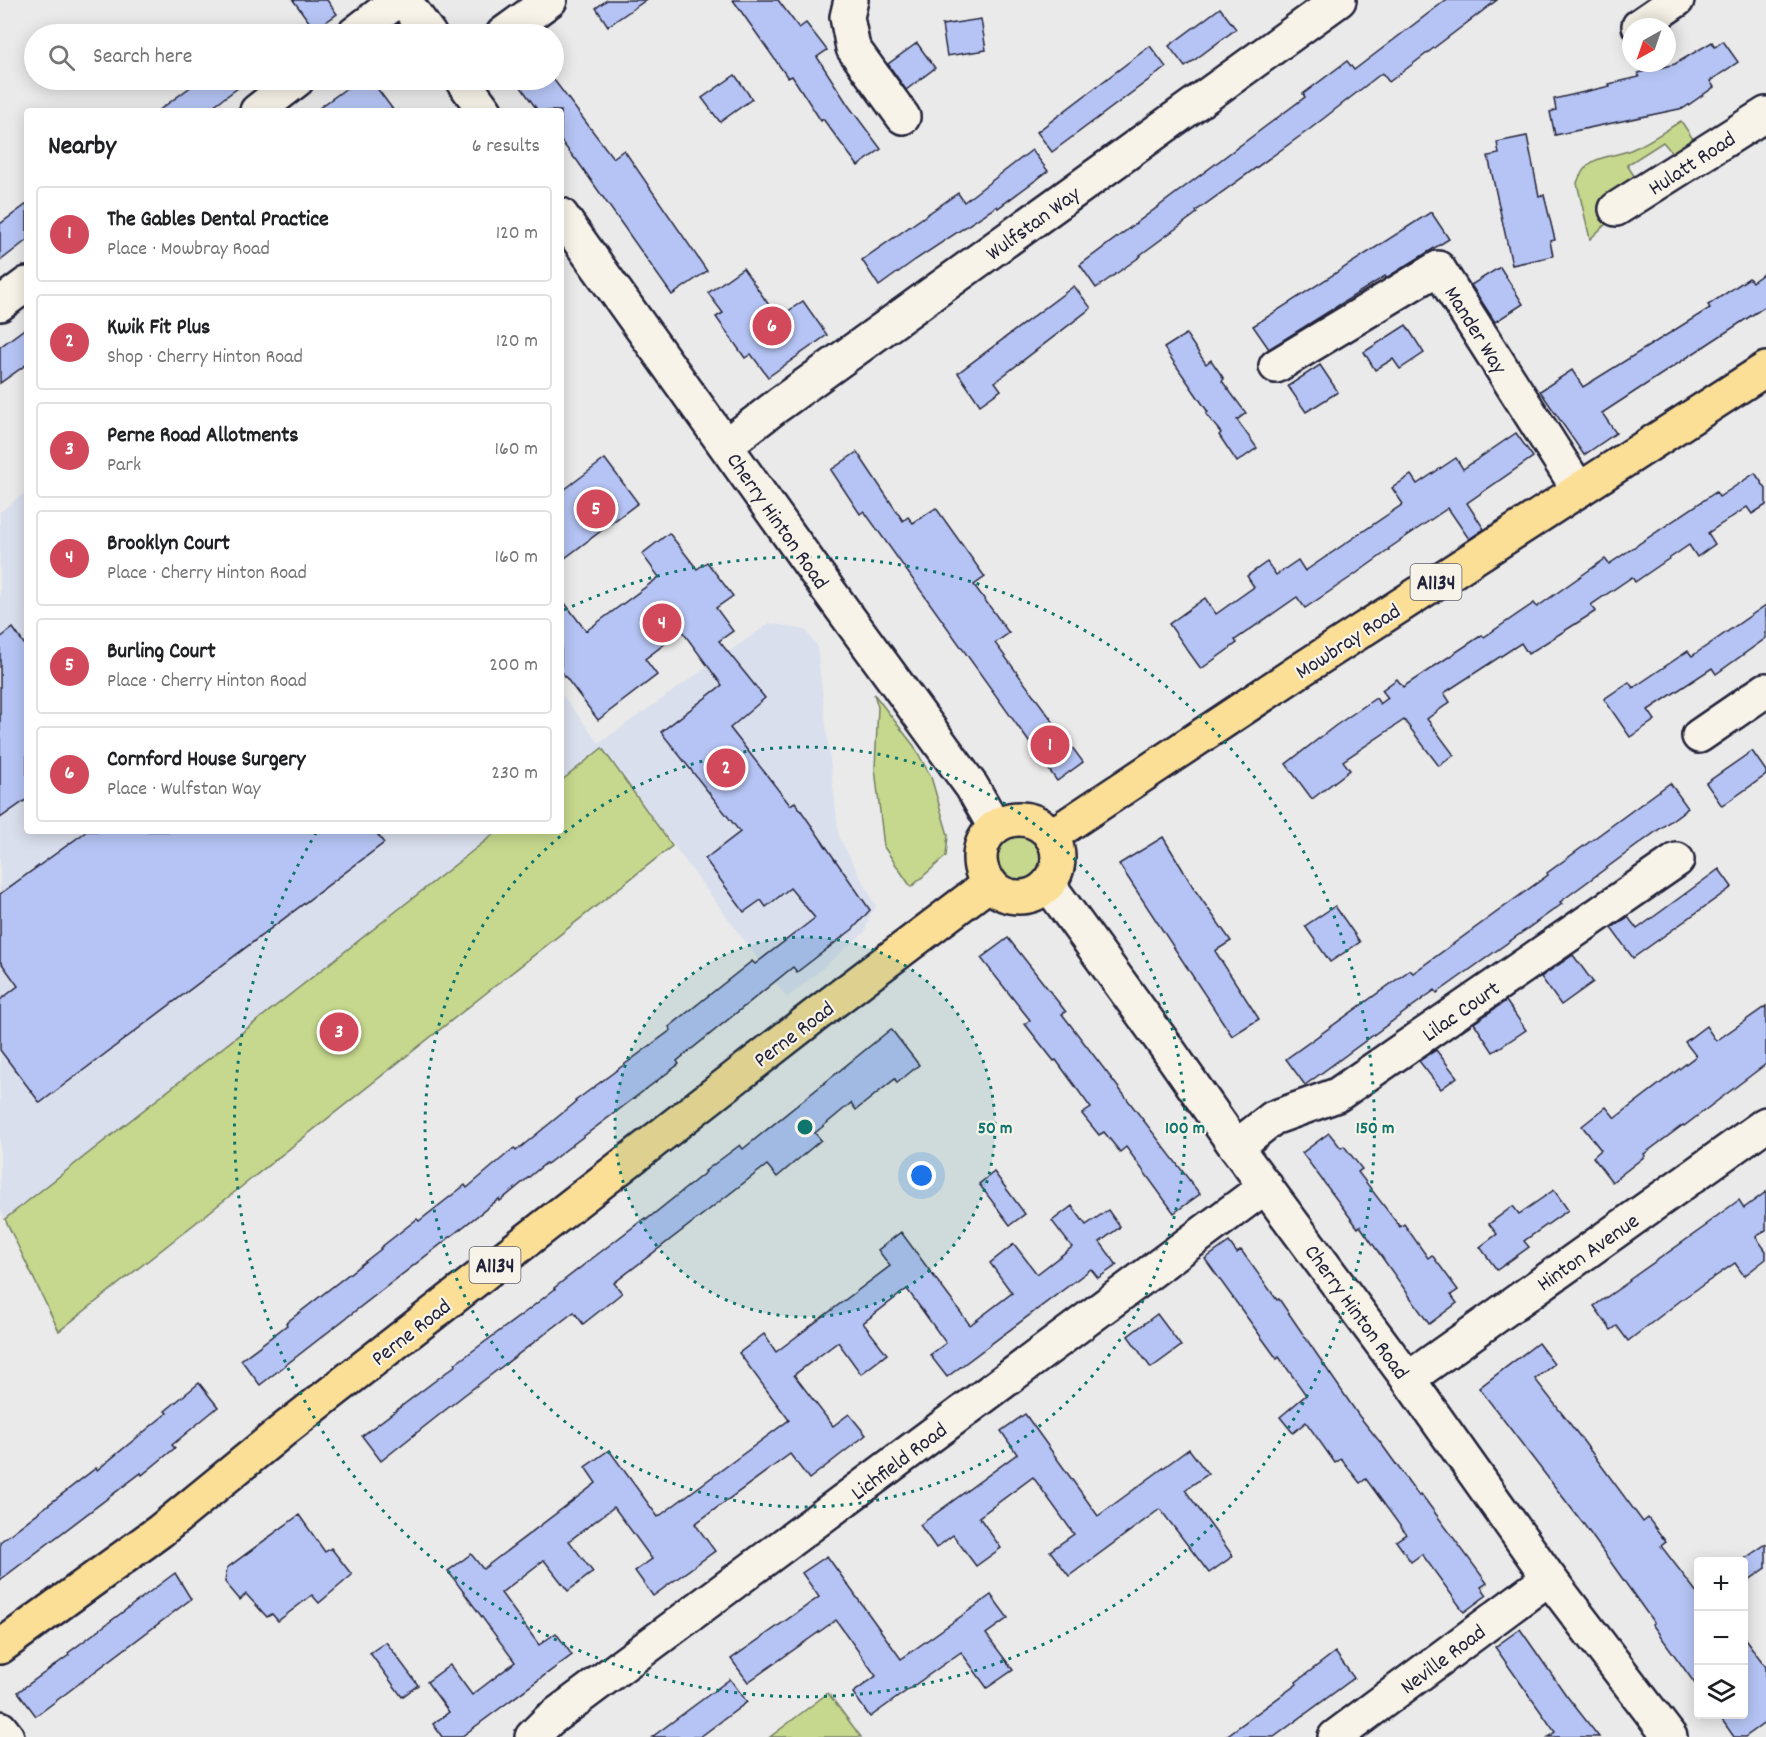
<!DOCTYPE html>
<html lang="en">
<head>
<meta charset="utf-8">
<style>
	:root { --surface:#fff; --page:#f2f2f2; --text:#202124; --muted:#757577; --line:#e0e0e0; --accent:#d1495b }
	body { margin:0; font-family:Dekko,sans-serif; background:var(--page); color:var(--text) }
	.controls { position:absolute; right:18px; bottom:18px; display:grid; overflow:hidden; border-radius:6px; box-shadow:0 3px 15px #0003 }
	.controls button { width:54px; height:54px; display:grid; place-items:center; padding:0; border:0; border-bottom:2px solid var(--line); background:var(--surface); color:var(--text); font:30px sans-serif }
	.compass { position:absolute; left:1622px; top:18px; width:54px; height:54px; border-radius:50%; background:var(--surface); box-shadow:0 3px 15px #0003; rotate:220deg }
	.you { position:absolute; left:922px; top:1176px; width:21px; height:21px; margin:-15px; border:4px solid #fff; border-radius:50%; background:#1a73e8; box-shadow:0 0 0 9px #1a73e833 }
	.badge { display:grid; place-items:center; width:39px; height:39px; border-radius:50%; background:var(--accent); color:#fff; font-size:20px; font-weight:700 }
	.pin { position:absolute; translate:-50% -50%; border:3px solid #fff; box-shadow:0 2px 6px #0006 }
	.list { margin:0; padding:0; list-style:none }
	h2 { display:flex; justify-content:space-between; align-items:center; height:78px; margin:0; padding:0 24px; font-size:26px }
	h2 small { font-size:20px; font-weight:400; color:var(--muted) }
	.list li { display:grid; grid-template-columns:39px 1fr auto; gap:18px; align-items:center; box-sizing:border-box; height:96px; margin:0 12px 12px; padding:0 12px; border:2px solid var(--line); border-radius:6px }
	.list b { display:block; font-size:22px; white-space:nowrap }
	.list p { margin:0; font-size:20px; white-space:nowrap; color:var(--muted) }
	.list em { font-size:20px; font-style:normal; color:var(--muted) }
	.icon { flex:none; width:33px; height:33px; fill:none; stroke:currentColor; stroke-width:2; stroke-linecap:round; stroke-linejoin:round }
	.map { position:relative; flex:none; width:1766px; height:1737px; overflow:hidden }
	.search { position:absolute; background:var(--surface); box-shadow:0 3px 15px #0003; left:24px; top:24px; width:540px; height:66px; display:flex; align-items:center; gap:15px; box-sizing:border-box; padding:0 21px; border-radius:33px; color:var(--muted); font-size:22px }
	.panel { position:absolute; background:var(--surface); box-shadow:0 3px 15px #0003; left:24px; top:108px; width:540px; height:726px; border-radius:6px }
	.map>svg:first-child { display:block }
	.built { fill:#dadfed }
	.green { fill:#c6d88d; stroke:#747d64; stroke-width:1.5 }
	.building { fill:#b5c4f4; stroke:#22223b; stroke-width:1.5 }
	.lines { fill:none; stroke-linecap:round; stroke-linejoin:round }
	.minor-casing { stroke:#22223b; stroke-width:38 }
	.major-casing { stroke:#22223b; stroke-width:38 }
	.minor { stroke:#f7f3e8; stroke-width:33 }
	.major { stroke:#fbdf96; stroke-width:33 }
	.ring { fill:none; stroke:#0f766e; stroke-width:3; stroke-dasharray:3 6 }
	.labels { text-anchor:middle; stroke-width:4.5; stroke-linejoin:round; paint-order:stroke }
	.shield { fill:#f7f3e8; stroke:#62616f; stroke-width:1.5 }
	.shield-label { font-size:21px; font-weight:bold; fill:#22223b }
	.street-label { font-size:22px; fill:#22223b; stroke:#f7f3e8 }
	.centre { fill:#0f766e; stroke:#f7f3e8; stroke-width:3 }
	.ring-label { font-size:18px; text-anchor:middle; font-weight:bold; fill:#0f766e; stroke:#f7f3e8; stroke-width:4.5; stroke-linejoin:round; paint-order:stroke }
</style>
</head>
<body>
<div class="map">
<svg width="1766" height="1737" viewBox="0 0 1766 1737">
	<rect width="100%" height="100%" fill="#eaeaea"/>
	<filter id="ink" filterUnits="userSpaceOnUse"><feTurbulence type="fractalNoise" baseFrequency=".0167" numOctaves="2"/><feDisplacementMap in="SourceGraphic" scale="12" xChannelSelector="R" yChannelSelector="G"/><feConvolveMatrix kernelMatrix="1 2 1 2 8 2 1 2 1" color-interpolation-filters="sRGB"/></filter>
	<g filter="url(#ink)">
		<g class="built">
			<path d="M27,491V831H498L5,1219L0,1208V512Z"/>
			<path d="M770,623L805,630L817,646L839,837L876,906L868,919L865,932L787,998L602,749L561,781V693L599,743Z"/>
		</g>
		<g class="green">
			<path d="M1681,121L1695,142L1674,155L1663,142L1627,165L1644,191L1614,212L1607,223L1590,239L1577,183C1587,152 1611,160 1635,148C1651,141 1666,130 1681,121Z"/>
			<path d="M874,694L914,746L931,777L948,835L946,856L911,887L884,847L875,768L878,707Z"/>
			<path d="M602,748L672,846L59,1331L5,1219L498,831H561V781Z"/>
			<circle cx="1018" cy="857" r="25"/>
			<path d="M828,1693L861,1737H770Z"/>
		</g>
		<g class="building">
			<path d="M293,0H327L337,14L315,30Z"/>
			<path d="M607,0H646L608,26L596,8Z"/>
			<path d="M733,0H778L799,28L806,23L827,50L817,57L848,105L881,149L858,166L823,119L821,121L792,76L788,78Z"/>
			<path d="M1446,0H1497L1389,82L1382,73L1310,129L1196,211L1197,213L1140,255L1141,256L1096,288L1080,265L1305,97L1303,94L1347,61L1354,70Z"/>
			<path d="M1220,8L1236,29L1185,67L1169,46Z"/>
			<path d="M981,19L986,50L947,56L942,25Z"/>
			<path d="M1723,41L1738,62L1710,81L1714,87L1684,108L1555,135L1550,112L1556,110L1554,99L1610,86L1609,84L1639,77L1638,73L1675,64L1712,42L1715,47Z"/>
			<path d="M917,43L935,68L906,90L888,64Z"/>
			<path d="M1150,46L1166,67L1052,152L1037,132Z"/>
			<path d="M735,75L752,99L720,122L702,98Z"/>
			<path d="M200,80H249L206,111H158Z"/>
			<path d="M358,80H371L394,111H315Z"/>
			<path d="M516,80H554L613,158L624,150L707,271L672,295L576,159H575L561,141V111H538Z"/>
			<path d="M1527,136L1539,196L1544,195L1555,240L1550,241L1553,256L1512,265L1488,156L1499,154L1497,142Z"/>
			<path d="M1032,150L1048,171L998,208L997,206L915,260L879,286L862,260L958,193L964,202Z"/>
			<path d="M27,204V240L0,261V224Z"/>
			<path d="M1431,212L1449,239L1386,278L1385,276L1269,349L1253,326Z"/>
			<path d="M1500,267L1523,304L1495,322L1471,285Z"/>
			<path d="M743,268L778,318L803,301L827,335L768,377L751,354L745,358L716,317L723,313L708,293Z"/>
			<path d="M1766,272V306L1602,413L1616,433L1584,455L1540,391L1572,370L1583,387L1710,308L1708,305L1749,278L1752,282Z"/>
			<path d="M1074,286L1091,308L995,382L1001,390L980,405L958,373Z"/>
			<path d="M1406,325L1424,353L1400,369L1393,359L1375,370L1364,352Z"/>
			<path d="M27,327V364L0,383V347Z"/>
			<path d="M1186,334L1206,364L1211,360L1224,379L1222,381L1246,413L1237,420L1257,448L1237,462L1219,435L1221,433L1206,414L1208,412L1164,348Z"/>
			<path d="M1320,365L1338,392L1306,412L1288,386Z"/>
			<path d="M1516,433L1533,457L1467,503L1484,529L1469,539L1448,508L1388,549L1389,550L1354,575L1305,608L1297,597L1235,640L1237,643L1201,669L1169,624L1205,598L1216,614L1254,587L1247,576L1267,562L1276,575L1298,560L1305,571L1403,504L1392,488L1411,475L1417,484L1456,458L1463,469Z"/>
			<path d="M857,452L903,521L908,517L913,523L936,508L985,577L974,585L1009,633L995,643L1083,762L1057,781L864,511L860,514L831,470Z"/>
			<path d="M605,459L638,503L561,561V492Z"/>
			<path d="M1755,473L1766,489V505L1752,514L1747,507L1708,533L1715,544L1697,557L1689,545L1635,582L1632,577L1591,605L1596,611L1528,654L1521,643L1444,693L1450,702L1427,719L1454,755L1439,766L1404,720L1343,761L1350,770L1312,799L1286,764L1335,726L1376,698L1380,704L1388,698L1382,690L1397,679L1403,687L1482,635L1484,637L1534,603L1537,607L1605,559L1609,564L1716,492L1719,497Z"/>
			<path d="M669,533L697,569L707,562L733,596L716,608L733,631L719,641L765,698L730,728L790,805L795,802L870,910L853,929L797,972L793,967L677,1061L679,1064L547,1164L546,1163L500,1201L499,1199L260,1385L241,1360L287,1325L286,1323L381,1249L380,1248L417,1219L419,1221L465,1185L467,1188L514,1148L516,1151L576,1102L575,1101L671,1030L669,1027L752,961L755,964L815,918L790,888L766,907L761,900L744,912L705,859L740,832L661,732L722,685L682,631L645,659L657,675L598,720L561,671V598L586,631L659,577L642,554Z"/>
			<path d="M1766,605V638L1716,674L1712,668L1648,710L1655,720L1630,737L1604,699L1629,682L1633,688L1688,651L1692,656Z"/>
			<path d="M13,628L27,648V799L0,818V638Z"/>
			<path d="M1752,751L1766,771V775L1722,806L1706,783Z"/>
			<path d="M1670,783L1688,808L1560,902L1562,904L1437,993L1435,990L1305,1085L1286,1059L1410,970L1413,973L1548,875L1547,873Z"/>
			<path d="M87,831H375L384,843L40,1103L0,1050V1000L18,986L0,961V894Z"/>
			<path d="M1163,837L1195,890L1231,941L1215,951L1259,1019L1232,1036L1119,864Z"/>
			<path d="M1719,869L1732,887L1633,958L1611,928L1628,917L1637,929Z"/>
			<path d="M1335,906L1360,942L1330,962L1305,926Z"/>
			<path d="M1008,938L1066,1012L1062,1014L1200,1194L1174,1213L1126,1147L1120,1152L1104,1132L1099,1135L1082,1114L1091,1108L1056,1060L1054,1061L1025,1024L1030,1020L981,958Z"/>
			<path d="M1573,955L1593,982L1561,1005L1541,977Z"/>
			<path d="M1506,1001L1526,1030L1493,1052L1474,1023Z"/>
			<path d="M1766,1006V1064L1684,1126L1683,1125L1644,1154L1645,1156L1612,1182L1593,1157L1601,1150L1582,1126L1606,1107L1615,1118L1696,1056L1685,1042L1706,1026L1716,1041Z"/>
			<path d="M891,1029L919,1065L897,1083L895,1079L856,1110L851,1103L815,1133L821,1140L777,1177L767,1165L614,1283L622,1293L602,1309L583,1324L574,1312L463,1396L381,1461L362,1436L456,1365L455,1364L528,1310L555,1289L554,1288L594,1257L645,1218L646,1220L706,1172L705,1171L740,1145L743,1149Z"/>
			<path d="M1436,1050L1457,1077L1441,1089L1419,1061Z"/>
			<path d="M1329,1133L1341,1148L1344,1146L1362,1169L1358,1172L1400,1227L1404,1224L1428,1258L1432,1255L1458,1290L1451,1295L1457,1303L1429,1324L1360,1226L1358,1228L1302,1153Z"/>
			<path d="M994,1172L1025,1214L1010,1225L979,1184Z"/>
			<path d="M1554,1190L1568,1210L1524,1241L1529,1247L1497,1270L1480,1247L1497,1234L1489,1224L1513,1206L1519,1214Z"/>
			<path d="M1766,1192V1230L1756,1237L1766,1251V1259L1744,1276L1735,1263L1684,1298L1628,1341L1617,1326L1611,1330L1594,1306L1630,1281L1629,1280L1707,1225L1706,1224L1739,1200L1744,1208Z"/>
			<path d="M1072,1206L1086,1225L1108,1210L1120,1227L1100,1242L1117,1265L1098,1278L1091,1269L947,1377L930,1355L946,1343L907,1289L863,1323L887,1354L861,1374L838,1342L794,1375L833,1426L849,1414L866,1435L809,1479L790,1454L695,1524L715,1551L653,1596L635,1571L652,1559L614,1507L569,1541L593,1572L568,1591L544,1560L501,1593L539,1645L556,1633L572,1655L461,1737H442L433,1724L449,1712L427,1682L450,1665L472,1695L515,1662L448,1571L471,1554L483,1569L596,1483L585,1467L609,1450L658,1517L789,1420L739,1353L764,1334L776,1352L890,1266L878,1250L901,1232L970,1325L1012,1293L990,1263L1014,1244L1037,1274L1072,1247L1052,1221Z"/>
			<path d="M1229,1242L1237,1253L1241,1250L1277,1300L1279,1299L1359,1416L1380,1442L1419,1496L1421,1494L1487,1583L1481,1587L1487,1595L1464,1612L1422,1554L1411,1562L1396,1541L1406,1534L1366,1479L1360,1483L1341,1459L1335,1463L1306,1422L1293,1433L1280,1417L1306,1395L1279,1357L1277,1359L1205,1259Z"/>
			<path d="M1157,1314L1181,1346L1151,1368L1128,1336Z"/>
			<path d="M1538,1343L1554,1364L1535,1379L1581,1438L1643,1522L1648,1518L1666,1542L1661,1546L1698,1594V1688L1652,1624L1654,1623L1585,1526L1479,1388Z"/>
			<path d="M199,1383L218,1407L172,1445L175,1448L142,1475L141,1473L0,1580V1542L96,1468L97,1470L167,1413L165,1411Z"/>
			<path d="M1025,1414L1098,1516L1189,1449L1208,1474L1185,1490L1233,1556L1209,1573L1160,1509L1069,1576L1050,1551L1074,1534L1033,1477L979,1517L1001,1548L976,1566L953,1535L936,1548L920,1525L1017,1454L1001,1431Z"/>
			<path d="M299,1515L325,1552L331,1548L352,1575L319,1603L312,1595L278,1621L272,1614L267,1617L246,1594L240,1600L225,1582L227,1568Z"/>
			<path d="M1766,1544V1568L1743,1584V1560Z"/>
			<path d="M827,1556L901,1659L991,1595L1008,1618L986,1634L1013,1670L987,1688L961,1652L870,1717L853,1693L876,1676L836,1620L748,1682L731,1659L819,1597L802,1573Z"/>
			<path d="M175,1573L191,1599L36,1716L18,1692L69,1655L68,1653Z"/>
			<path d="M1520,1629L1566,1695L1599,1737H1548L1555,1732L1495,1647Z"/>
			<path d="M1743,1636L1766,1667V1722L1745,1737H1734L1718,1714H1743Z"/>
			<path d="M386,1642L418,1685L402,1697L370,1653Z"/>
			<path d="M1335,1652L1354,1678L1274,1737H1225L1297,1684L1296,1682Z"/>
			<path d="M730,1679L747,1702L700,1737H652Z"/>
		</g>
		<g class="lines">
			<g class="minor-casing">
				<g id="minor">
					<path d="M404,0L429,34"/>
					<path d="M851,0L847,17L853,48L903,117"/>
					<path d="M1639,26L1677,0"/>
					<path d="M354,34L398,0"/>
					<path d="M503,34L550,0"/>
					<path d="M462,80L485,111"/>
					<path d="M257,111L297,80"/>
					<path d="M1616,209L1766,114"/>
					<path d="M561,215L829,591L972,787L995,827"/>
					<path d="M0,304L27,284"/>
					<path d="M1276,366L1438,268L1579,490"/>
					<path d="M726,445L778,405L1339,0"/>
					<path d="M1699,736L1766,690"/>
					<path d="M1048,884L1162,1041L1236,1147L1408,1379L1549,1578L1670,1737"/>
					<path d="M1236,1147L1273,1118L1337,1095L1677,860"/>
					<path d="M1408,1379L1766,1124"/>
					<path d="M0,1728L7,1737"/>
					<path d="M532,1737L549,1720L1266,1186"/>
					<path d="M1335,1737L1549,1578"/>
				</g>
			</g>
			<g class="major-casing">
				<g id="major">
					<circle cx="1019" cy="858" r="39"/>
					<path d="M1051,836L1299,671L1766,369"/>
					<path d="M0,1647L160,1531L286,1428L813,1017L990,883"/>
				</g>
			</g>
			<use href="#minor" class="minor"/>
			<use href="#major" class="major"/>
		</g>
	</g>
	<circle cx="805" cy="1127" r="190" fill="#0f766e" fill-opacity=".12"/>
	<g class="ring">
		<circle cx="805" cy="1127" r="190"/>
		<circle cx="805" cy="1127" r="380"/>
		<path d="M564 610A570 570 0 1 1 316 833"/>
	</g>
	<g class="labels">
		<g class="shield">
			<rect x="1410.5" y="564" width="51" height="36" rx="4.5"/>
			<rect x="469.5" y="1247" width="51" height="36" rx="4.5"/>
		</g>
		<g class="shield-label">
			<text x="1436" y="589">A1134</text>
			<text x="495" y="1272">A1134</text>
		</g>
		<g class="street-label">
			<text transform="translate(1691 162) rotate(-33)" y="8">Hulatt Road</text>
			<text transform="translate(1032 222) rotate(-36)" y="8">Wulfstan Way</text>
			<text transform="translate(1477 329) rotate(58)" y="8">Mander Way</text>
			<text transform="translate(779 520) rotate(55)" y="8">Cherry Hinton Road</text>
			<text transform="translate(1347 640) rotate(-33)" y="8">Mowbray Road</text>
			<text transform="translate(1460 1010) rotate(-35)" y="8">Lilac Court</text>
			<text transform="translate(793 1033) rotate(-37)" y="8">Perne Road</text>
			<text transform="translate(1587 1251) rotate(-35)" y="8">Hinton Avenue</text>
			<text transform="translate(1358 1311) rotate(54)" y="8">Cherry Hinton Road</text>
			<text transform="translate(410 1331) rotate(-38)" y="8">Perne Road</text>
			<text transform="translate(898 1460) rotate(-37)" y="8">Lichfield Road</text>
			<text transform="translate(1442 1658) rotate(-37)" y="8">Neville Road</text>
		</g>
	</g>
	<circle cx="805" cy="1127" r="9" class="centre"/>
	<g class="ring-label">
		<text x="995" y="1133">50 m</text>
		<text x="1185" y="1133">100 m</text>
		<text x="1375" y="1133">150 m</text>
	</g>
</svg>
<div class="controls">
<button>+</button>
<button>−</button>
<button><svg class="icon" aria-label="layers" viewBox="0 0 24 24"><path d="M12 4l9 5-9 5-9-5zM3 14l9 5 9-5"/></svg></button>
</div>
<svg class="compass" viewBox="-18 -18 36 36"><path d="M0-13l5 13h-10z" fill="#e53935"/><path d="M0 13l5-13h-10z" fill="#757577"/></svg>
<div class="you"></div>
<div class="pin badge" style="left:1050px;top:745px">1</div>
<div class="pin badge" style="left:726px;top:768px">2</div>
<div class="pin badge" style="left:339px;top:1032px">3</div>
<div class="pin badge" style="left:662px;top:623px">4</div>
<div class="pin badge" style="left:596px;top:509px">5</div>
<div class="pin badge" style="left:772px;top:326px">6</div>
<div class="search"><svg class="icon" aria-label="search" viewBox="0 0 24 24"><circle cx="10" cy="10" r="6"/><path d="M15 15l6 6"/></svg>Search here</div>
<section class="panel">
<h2>Nearby<small>6 results</small></h2>
<ul class="list">
<li><span class="badge">1</span><div><b>The Gables Dental Practice</b><p>Place · Mowbray Road</p></div><em>120 m</em></li>
<li><span class="badge">2</span><div><b>Kwik Fit Plus</b><p>Shop · Cherry Hinton Road</p></div><em>120 m</em></li>
<li><span class="badge">3</span><div><b>Perne Road Allotments</b><p>Park</p></div><em>160 m</em></li>
<li><span class="badge">4</span><div><b>Brooklyn Court</b><p>Place · Cherry Hinton Road</p></div><em>160 m</em></li>
<li><span class="badge">5</span><div><b>Burling Court</b><p>Place · Cherry Hinton Road</p></div><em>200 m</em></li>
<li><span class="badge">6</span><div><b>Cornford House Surgery</b><p>Place · Wulfstan Way</p></div><em>230 m</em></li>
</ul>
</section>
</div>
</body>
</html>
